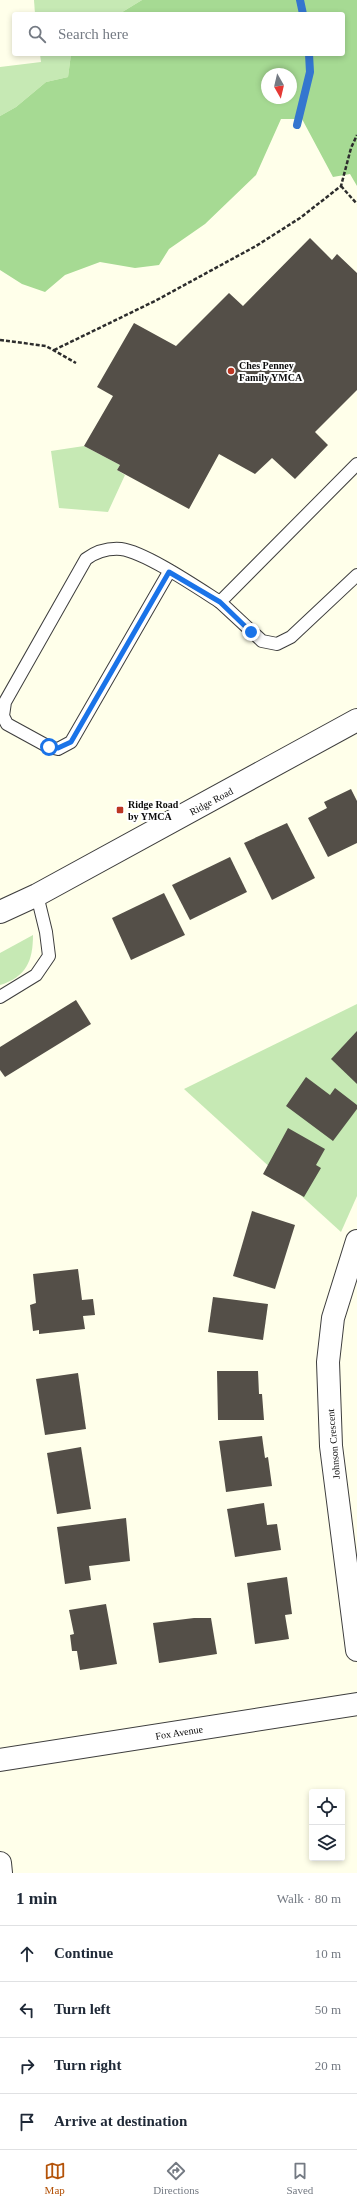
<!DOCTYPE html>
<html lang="en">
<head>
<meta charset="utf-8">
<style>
	:root { --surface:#fff; --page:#f2f2f3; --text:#1f2937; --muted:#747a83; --line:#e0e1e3; --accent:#b45309 }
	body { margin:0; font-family:Georgia,serif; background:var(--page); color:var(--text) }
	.controls { position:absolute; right:12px; bottom:12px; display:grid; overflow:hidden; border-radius:4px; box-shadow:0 2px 6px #0003 }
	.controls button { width:36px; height:36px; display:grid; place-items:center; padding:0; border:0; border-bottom:1px solid var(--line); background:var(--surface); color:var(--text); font:20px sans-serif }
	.compass { position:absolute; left:261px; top:68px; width:36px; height:36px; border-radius:50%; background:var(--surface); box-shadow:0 2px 6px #0003; rotate:172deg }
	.stop { position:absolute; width:12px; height:12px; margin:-9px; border:3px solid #1a73e8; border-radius:50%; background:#fff }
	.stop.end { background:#1a73e8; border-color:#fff; box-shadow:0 1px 4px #0008 }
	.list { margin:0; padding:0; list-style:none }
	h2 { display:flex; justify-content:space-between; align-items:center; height:52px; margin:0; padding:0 16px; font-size:17px }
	h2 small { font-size:13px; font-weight:400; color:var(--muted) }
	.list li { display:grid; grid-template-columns:26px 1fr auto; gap:12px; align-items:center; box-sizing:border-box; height:56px; padding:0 16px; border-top:1px solid var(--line) }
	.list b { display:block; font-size:15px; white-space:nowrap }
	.list em { font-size:13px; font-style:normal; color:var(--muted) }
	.icon { flex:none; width:22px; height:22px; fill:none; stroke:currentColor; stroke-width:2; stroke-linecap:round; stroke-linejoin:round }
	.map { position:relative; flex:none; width:357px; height:1873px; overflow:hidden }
	.search { position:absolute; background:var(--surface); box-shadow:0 2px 6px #0003; left:12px; right:12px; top:12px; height:44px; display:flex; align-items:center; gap:10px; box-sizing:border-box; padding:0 14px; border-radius:4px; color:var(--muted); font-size:15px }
	.sheet { height:276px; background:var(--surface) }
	nav { display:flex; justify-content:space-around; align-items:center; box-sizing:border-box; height:56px; border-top:1px solid var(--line); background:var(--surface); font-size:11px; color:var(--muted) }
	nav a { display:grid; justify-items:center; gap:2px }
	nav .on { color:var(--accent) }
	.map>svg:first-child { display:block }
	.green { fill:#c6e9b4 }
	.forest { fill:#a6da93; fill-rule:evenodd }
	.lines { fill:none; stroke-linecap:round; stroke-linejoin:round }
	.stream { stroke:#3476cf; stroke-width:8 }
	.building { fill:#544f48 }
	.service-casing { stroke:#3e3e3e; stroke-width:14 }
	.minor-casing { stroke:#3e3e3e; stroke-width:24 }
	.tertiary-casing { stroke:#3e3e3e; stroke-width:24 }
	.path { stroke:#2d2d2d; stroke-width:2.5; stroke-dasharray:4 2; stroke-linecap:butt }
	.service { stroke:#fff; stroke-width:12 }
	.minor { stroke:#fff; stroke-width:22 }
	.tertiary { stroke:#fff; stroke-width:22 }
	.route { stroke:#1a73e8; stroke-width:5 }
	.poi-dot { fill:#bc3622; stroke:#fff; stroke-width:1.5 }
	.labels { text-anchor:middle; stroke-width:4; stroke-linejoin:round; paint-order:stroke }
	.poi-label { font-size:10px; font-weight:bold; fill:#0b0b0b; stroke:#fff; text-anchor:start }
	.street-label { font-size:10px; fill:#0b0b0b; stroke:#fff }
</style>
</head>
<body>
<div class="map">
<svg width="357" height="1873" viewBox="0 0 357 1873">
	<rect width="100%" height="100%" fill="#ffffea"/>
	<g class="green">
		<path d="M34,0H142L119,14H35Z"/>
		<path d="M40,54H71L68,77L46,82L16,107L0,116V67L41,62Z"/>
		<path d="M84,446L120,465L117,470L125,475L108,512L59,508L51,451Z"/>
		<path d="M33,935C33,961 26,977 0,985V953Z"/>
		<path d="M357,1004V1196L341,1232L184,1089Z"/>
	</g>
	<path class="forest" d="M142,0H357V186L350,174L333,177L302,119H281L256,175L205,224L169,249L159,265L135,268L100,262L65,275L45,292L22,284L0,270V116L16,107L46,82L68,77L71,54H343V14H119ZM267,74H291V98H267Z"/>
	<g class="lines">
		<g class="stream">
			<path d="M300,0L303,14"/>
			<path d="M297,125L310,72L309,54"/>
		</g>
	</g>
	<g class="building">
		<path d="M310,238L332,260L337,254L357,273V390L315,432L328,445L295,479L272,458L255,474L219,454L189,509L117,470L120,465L84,446L113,396L97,387L134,323L176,346L229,293L243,306Z"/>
		<path d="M351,789L357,801V843L328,857L308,818L327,808L324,802Z"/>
		<path d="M287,823L315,878L272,900L244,843Z"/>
		<path d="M230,857L247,892L190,920L172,885Z"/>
		<path d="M164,893L185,935L131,960L112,918Z"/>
		<path d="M76,1000L91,1024L5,1077L0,1070V1047Z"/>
		<path d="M357,1031V1084L331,1059Z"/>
		<path d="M306,1077L330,1095L335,1088L357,1105V1109L333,1141L286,1106Z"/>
		<path d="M288,1128L325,1149L316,1165L321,1168L304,1197L263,1174Z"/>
		<path d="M252,1211L295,1225L275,1289L233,1276Z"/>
		<path d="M78,1269L82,1300L93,1299L95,1315L83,1316L85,1329L39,1334V1330L33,1331L30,1305L36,1303L33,1274Z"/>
		<path d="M213,1297L268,1304L263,1340L208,1332Z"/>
		<path d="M217,1371H258L259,1394H262L264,1420H218Z"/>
		<path d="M78,1373L86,1429L45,1435L36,1379Z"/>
		<path d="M262,1436L265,1458L268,1457L272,1486L226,1492L219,1441Z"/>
		<path d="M81,1447L91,1509L57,1514L47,1453Z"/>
		<path d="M264,1503L267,1525L277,1524L281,1550L235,1557L227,1509Z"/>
		<path d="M126,1518L130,1561L89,1566L91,1580L65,1584L57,1527Z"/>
		<path d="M287,1577L292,1614L285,1615L289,1639L255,1644L247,1583Z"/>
		<path d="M106,1604L117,1664L80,1670L77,1651H72L70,1635L74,1634L69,1610Z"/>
		<path d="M194,1618H211L217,1654L159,1663L153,1623Z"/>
	</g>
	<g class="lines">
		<g class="service-casing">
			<g id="service">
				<path d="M357,464L220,602L262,641L277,644L291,637L357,575"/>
				<path d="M169,572L71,742L58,749L49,747L7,724L3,716L5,702L86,559C97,551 108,548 121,549C145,552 198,588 220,602"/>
				<path d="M0,997L36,975L49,956L46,932L37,895"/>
			</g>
		</g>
		<g class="minor-casing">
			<g id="minor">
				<path d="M357,1241L333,1318L328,1362L331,1446L357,1650"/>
				<path d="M0,1760L357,1704"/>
			</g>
		</g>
		<g class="tertiary-casing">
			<g id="tertiary">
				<path d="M0,912L37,895L357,720"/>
				<path d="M0,1863L1,1873"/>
			</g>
		</g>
		<g class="path">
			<path d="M341,186L357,204"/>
			<path d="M0,340L46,346L76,363"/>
			<path d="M54,350L155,301L256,246L300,218L341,186L351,148L357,135"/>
		</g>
		<use href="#service" class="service"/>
		<use href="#minor" class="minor"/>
		<use href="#tertiary" class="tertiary"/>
	</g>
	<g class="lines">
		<path class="route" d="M49,747L58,748L71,742L169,572L220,602L251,632"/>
	</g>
	<g class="poi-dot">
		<circle cx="231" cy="371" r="4"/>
		<rect x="116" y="806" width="8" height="8" rx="2"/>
	</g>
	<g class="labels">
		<g class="poi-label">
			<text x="239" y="369">Ches Penney<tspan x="239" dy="12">Family YMCA</tspan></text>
			<text x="128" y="808">Ridge Road<tspan x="128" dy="12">by YMCA</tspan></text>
		</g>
		<g class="street-label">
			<text transform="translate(211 801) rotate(-28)" y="4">Ridge Road</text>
			<text transform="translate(333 1444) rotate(-95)" y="4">Johnson Crescent</text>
			<text transform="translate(179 1732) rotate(-9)" y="4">Fox Avenue</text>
		</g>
	</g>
</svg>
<div class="controls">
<button><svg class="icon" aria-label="locate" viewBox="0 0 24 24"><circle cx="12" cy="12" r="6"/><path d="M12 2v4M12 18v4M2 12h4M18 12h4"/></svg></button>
<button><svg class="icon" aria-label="layers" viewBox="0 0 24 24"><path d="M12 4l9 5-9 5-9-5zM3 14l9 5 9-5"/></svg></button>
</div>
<svg class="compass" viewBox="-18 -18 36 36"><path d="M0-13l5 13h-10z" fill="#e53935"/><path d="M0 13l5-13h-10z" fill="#747a83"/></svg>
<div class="stop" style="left:49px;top:747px"></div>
<div class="stop end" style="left:251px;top:632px"></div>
<div class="search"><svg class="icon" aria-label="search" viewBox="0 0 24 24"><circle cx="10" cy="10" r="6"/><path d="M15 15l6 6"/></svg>Search here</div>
</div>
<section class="sheet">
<h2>1 min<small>Walk · 80 m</small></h2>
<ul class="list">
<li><svg class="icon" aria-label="ahead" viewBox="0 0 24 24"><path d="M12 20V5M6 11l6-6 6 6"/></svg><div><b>Continue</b></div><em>10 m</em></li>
<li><svg class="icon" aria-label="left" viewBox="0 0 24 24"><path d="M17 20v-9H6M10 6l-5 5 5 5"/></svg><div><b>Turn left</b></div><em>50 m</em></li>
<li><svg class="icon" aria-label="right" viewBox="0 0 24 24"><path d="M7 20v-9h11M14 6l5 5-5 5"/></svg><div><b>Turn right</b></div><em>20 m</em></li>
<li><svg class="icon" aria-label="arrive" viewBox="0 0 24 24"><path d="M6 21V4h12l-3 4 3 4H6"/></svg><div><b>Arrive at destination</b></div></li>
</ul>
</section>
<nav>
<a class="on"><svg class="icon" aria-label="map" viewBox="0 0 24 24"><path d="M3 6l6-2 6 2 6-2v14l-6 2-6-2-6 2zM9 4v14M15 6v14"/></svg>Map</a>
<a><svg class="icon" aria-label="directions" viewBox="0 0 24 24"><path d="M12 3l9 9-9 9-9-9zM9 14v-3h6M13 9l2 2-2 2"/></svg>Directions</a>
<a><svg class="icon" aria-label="saved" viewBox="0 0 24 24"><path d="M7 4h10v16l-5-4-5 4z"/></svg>Saved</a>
</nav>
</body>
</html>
